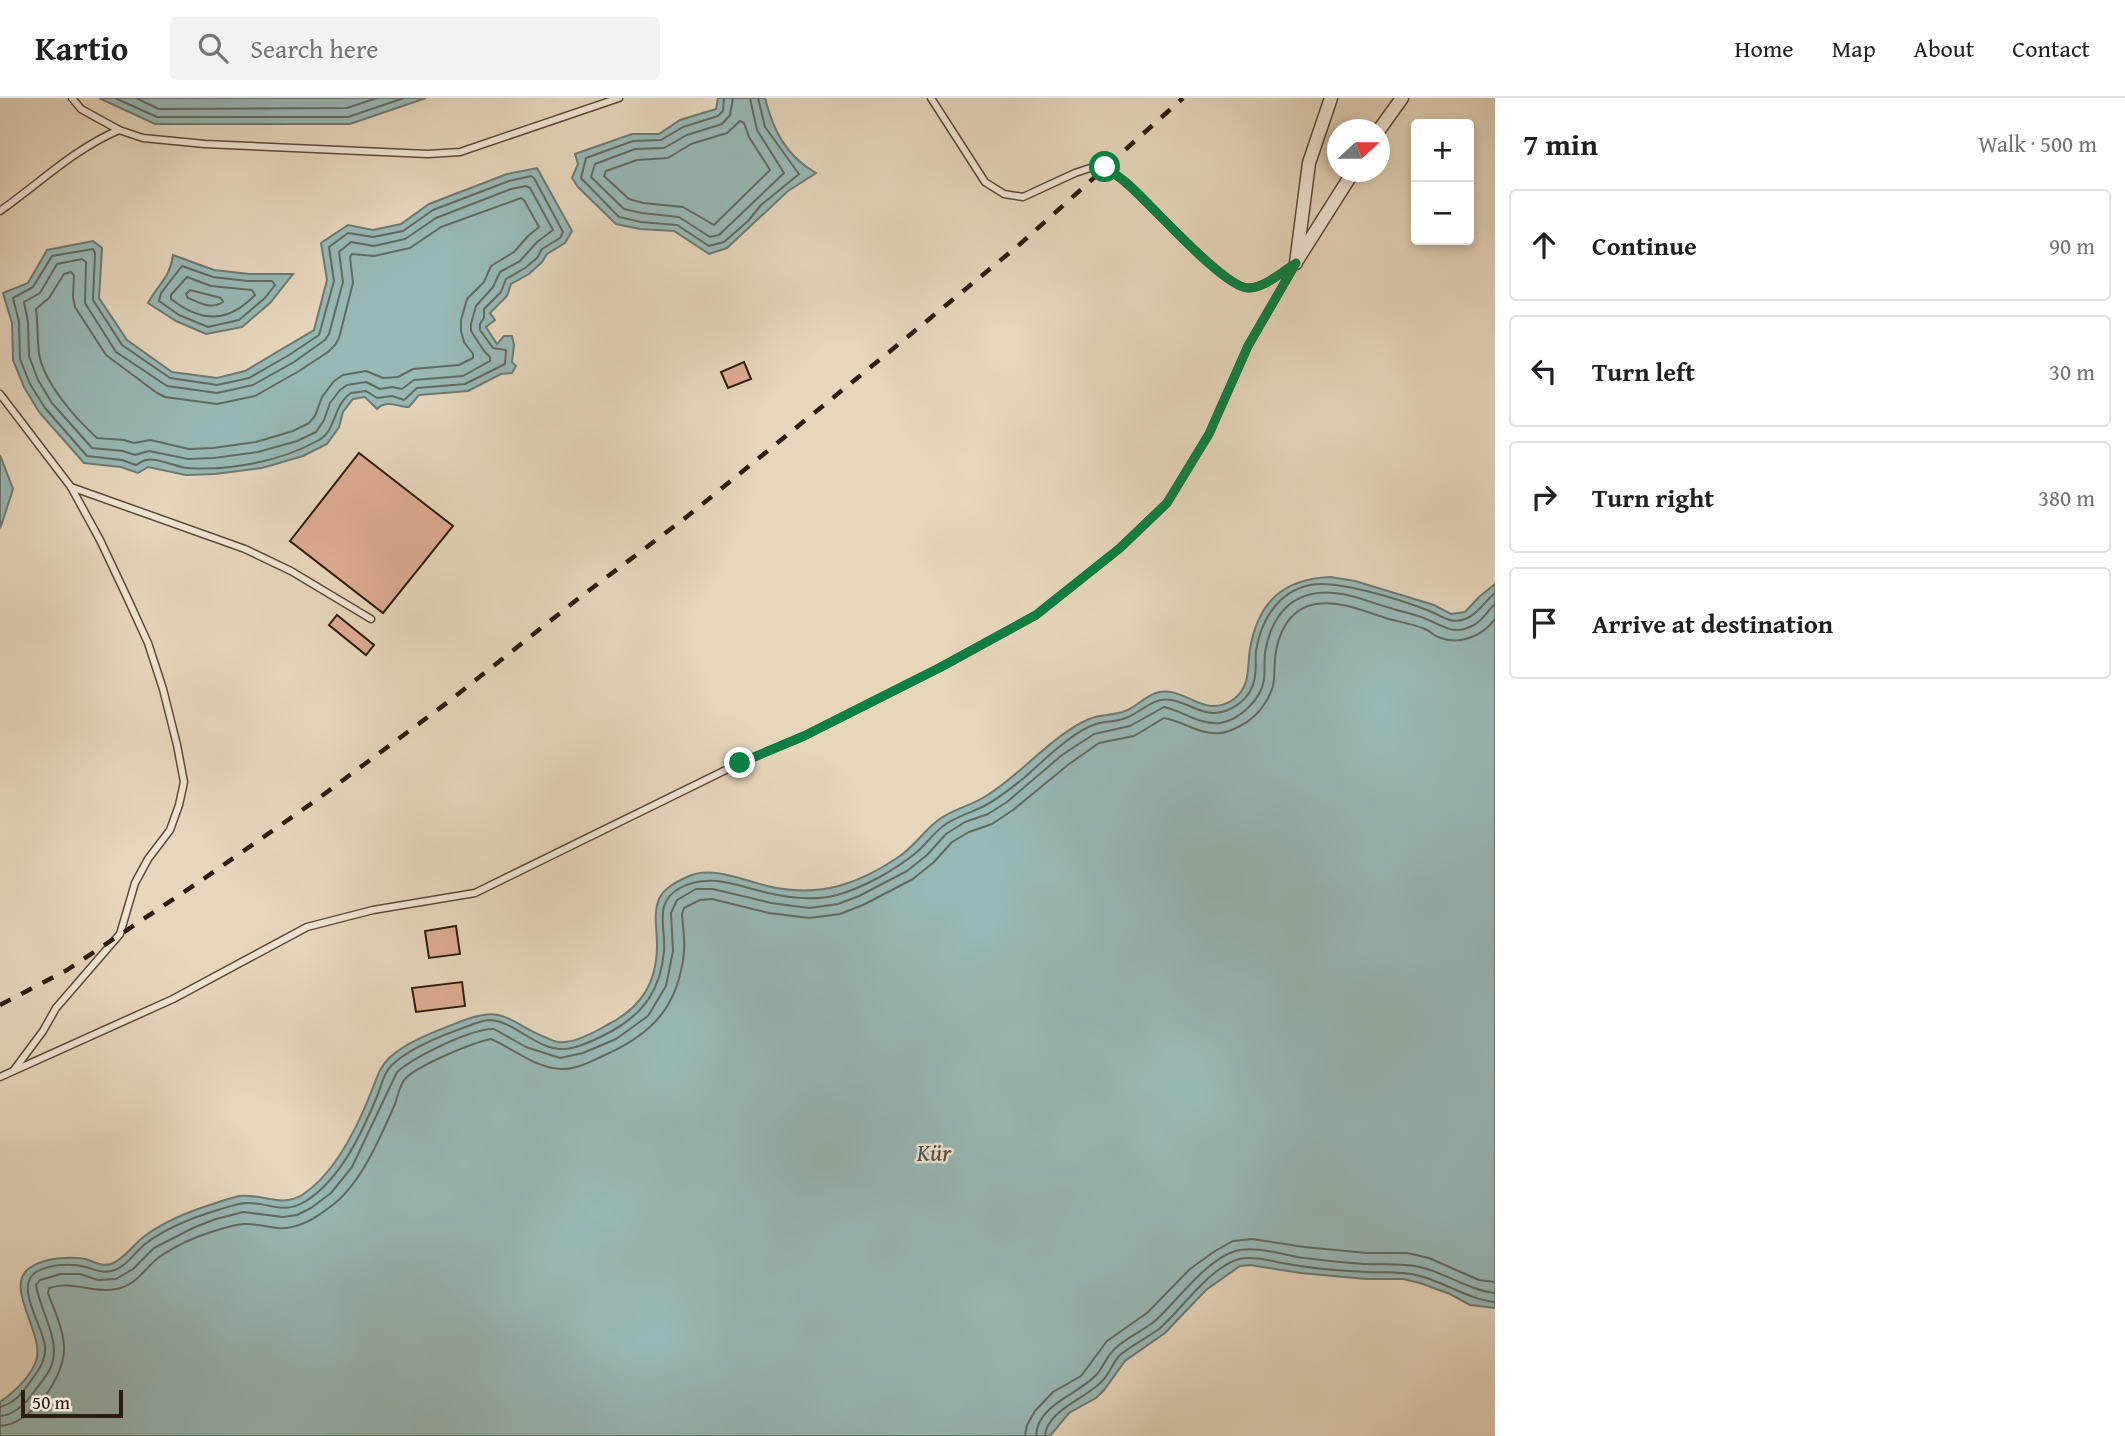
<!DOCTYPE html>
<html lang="en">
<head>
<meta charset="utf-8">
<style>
	:root { --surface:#fff; --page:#f2f2f2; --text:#202124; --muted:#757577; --line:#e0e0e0 }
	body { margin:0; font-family:"Gentium Book Plus",serif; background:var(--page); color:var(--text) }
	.controls { position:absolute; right:21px; top:21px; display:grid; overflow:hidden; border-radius:7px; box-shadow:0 4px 10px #0003 }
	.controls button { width:63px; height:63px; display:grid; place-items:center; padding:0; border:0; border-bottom:2px solid var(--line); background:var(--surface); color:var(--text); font:35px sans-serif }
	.compass { position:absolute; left:1327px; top:21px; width:63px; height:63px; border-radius:50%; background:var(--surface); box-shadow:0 4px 10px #0003; rotate:69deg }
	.scale { position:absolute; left:21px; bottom:18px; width:102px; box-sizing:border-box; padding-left:7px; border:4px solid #2e1c10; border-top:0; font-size:19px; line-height:24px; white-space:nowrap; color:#2e1c10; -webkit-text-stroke:5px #efe4d3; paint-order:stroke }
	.stop { position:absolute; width:21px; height:21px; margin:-16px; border:5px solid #0b8043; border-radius:50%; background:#fff }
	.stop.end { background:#0b8043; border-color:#fff; box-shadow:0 2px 7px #0008 }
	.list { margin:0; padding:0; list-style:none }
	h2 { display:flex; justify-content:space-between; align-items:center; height:91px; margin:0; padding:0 28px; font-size:30px }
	h2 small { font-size:23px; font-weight:400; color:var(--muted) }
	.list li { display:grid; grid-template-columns:46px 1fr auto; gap:21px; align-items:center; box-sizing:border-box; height:112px; margin:0 14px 14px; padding:0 14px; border:2px solid var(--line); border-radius:7px }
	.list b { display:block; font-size:26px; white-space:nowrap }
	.list em { font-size:23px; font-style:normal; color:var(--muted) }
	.icon { flex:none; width:38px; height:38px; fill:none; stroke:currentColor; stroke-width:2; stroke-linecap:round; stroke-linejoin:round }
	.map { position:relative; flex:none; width:1495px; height:1338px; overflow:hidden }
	header { display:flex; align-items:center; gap:42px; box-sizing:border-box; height:98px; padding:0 35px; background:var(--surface); border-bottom:2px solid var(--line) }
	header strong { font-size:33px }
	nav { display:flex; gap:38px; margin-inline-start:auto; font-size:24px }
	.search { width:490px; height:63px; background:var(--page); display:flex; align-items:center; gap:18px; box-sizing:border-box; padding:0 24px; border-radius:7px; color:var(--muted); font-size:26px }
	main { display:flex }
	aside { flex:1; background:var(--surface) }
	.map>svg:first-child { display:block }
	.water { fill:#97b8b5; stroke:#6d7a73; stroke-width:2 }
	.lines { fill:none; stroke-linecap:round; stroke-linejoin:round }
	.shore { stroke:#626a62; stroke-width:2 }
	.building { fill:#ddab92; stroke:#2e1c10; stroke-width:2 }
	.lane-casing { stroke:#5c4a3b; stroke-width:9 }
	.street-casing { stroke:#5c4a3b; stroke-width:15 }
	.lane { stroke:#efe4d3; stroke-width:6 }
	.street { stroke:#efe4d3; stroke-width:12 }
	.rail { stroke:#2e1c10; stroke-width:4.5; stroke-dasharray:12 12; stroke-linecap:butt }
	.route { stroke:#0b8043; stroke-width:9 }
	.labels { text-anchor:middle; stroke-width:5; stroke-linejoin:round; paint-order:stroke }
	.water-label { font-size:24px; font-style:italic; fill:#4e4b42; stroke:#efe4d3 }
</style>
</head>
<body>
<header>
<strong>Kartio</strong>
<div class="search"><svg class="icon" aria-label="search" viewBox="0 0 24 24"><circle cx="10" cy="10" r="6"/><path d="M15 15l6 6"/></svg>Search here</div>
<nav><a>Home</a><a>Map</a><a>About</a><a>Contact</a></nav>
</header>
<main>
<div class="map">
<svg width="1495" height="1338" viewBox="0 0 1495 1338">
	<rect width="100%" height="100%" fill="#e6d6bc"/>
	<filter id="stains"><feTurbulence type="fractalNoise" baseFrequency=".00286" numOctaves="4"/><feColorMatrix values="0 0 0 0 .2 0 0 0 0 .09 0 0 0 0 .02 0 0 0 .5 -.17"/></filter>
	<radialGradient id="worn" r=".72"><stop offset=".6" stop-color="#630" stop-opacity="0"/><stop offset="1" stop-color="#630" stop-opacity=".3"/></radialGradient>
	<g class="water">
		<path d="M99,0H426L350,26H155Z"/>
		<path d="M718,0H765C773,32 786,58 816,75L788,93L727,150L709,156L674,133L640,131L616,126L578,89L572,80L578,66L575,56L632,36H659L680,22L716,11Z"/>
		<path d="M537,70L572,133L565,145L547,156L542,164L529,176L511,186L507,198L490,215L495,222L486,229L497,246L504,238H512L514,247L512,264L516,268L512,275L501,276L468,293L419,297L409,309C398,309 387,301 377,311L365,299L353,301L343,314L339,329L327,346L303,358L262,370L215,376L186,377L148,369L138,375L121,369L84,365L39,314L24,289L13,262L12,225L3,195L28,185L47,152L93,143L102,150L99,200L127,242L172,274L217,280L245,273L314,232L327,182L321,145L348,127L373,132L401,126L429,106L507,76Z"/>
		<path d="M173,157L214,172L249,176H293L270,205L242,229L206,236L176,223L148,205C159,185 170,180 173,157Z"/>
		<path d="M0,357L13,391L1,428L0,423Z"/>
		<path d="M1330,479L1355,483L1434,507L1451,516L1465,514L1479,499L1495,486V1210L1470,1207L1450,1196L1420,1185L1403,1181H1366L1301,1175L1250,1167L1240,1168L1206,1192L1165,1235L1125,1263L1104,1292L1096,1300L1069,1315L1050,1338H0V1304C14,1294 30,1279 36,1263C46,1236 1,1187 31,1169C45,1160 69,1158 85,1161C94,1163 100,1169 111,1166C125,1161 134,1145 146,1137C166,1123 190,1113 213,1106C221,1103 231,1100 239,1098C261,1095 281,1110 302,1097C335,1076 358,1028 372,992C377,980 379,970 389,960C407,943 439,932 462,923C507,906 508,925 547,940C554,943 558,945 565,944C578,943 595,934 607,927C641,910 657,885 657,847C657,831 653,815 659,801C664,790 676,784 687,779C714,766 748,785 776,790C823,798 858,786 897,760C913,750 923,734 937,723C952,711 971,708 986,698C1022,676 1051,638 1089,621C1100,616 1113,618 1125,613C1136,609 1144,599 1156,595C1185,586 1203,623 1234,601C1251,588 1247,569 1250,551C1258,504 1283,481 1330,479Z"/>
	</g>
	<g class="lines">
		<g class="shore">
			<path d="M115,0L157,19H348L404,0"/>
			<path d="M136,0L159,11L347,10L377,0"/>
			<path d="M724,0L723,13L718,18L683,29L661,42L633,43L586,60L581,80L619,119L641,124L677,127L709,148L724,144L748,123L761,107L799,76L765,29L758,0"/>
			<path d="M733,0L730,17L722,26L687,37L664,50L635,51L595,66L591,79L624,111L642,115L679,119L710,139L719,137L784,75L757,32L750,0"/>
			<path d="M740,23L744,25L749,39L770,72L714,127L683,109L643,105L629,101L604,78L606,73L637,62L668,60L691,46L727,35Z"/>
			<path d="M531,78L534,80L563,134L560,140L542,151L537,160L525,170L506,181L501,194L484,211V220L480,226V232L493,250L506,252L505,266L465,286L417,290L404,302L392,298L377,300L366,293L351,295C333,307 336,333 319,342C282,363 230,373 188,370C176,369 156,359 146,362C142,363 140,365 136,367L122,362L87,358L45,310L30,286L20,261L19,224L13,200L33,189L52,158L93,151L95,155L93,202L122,247L170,280L217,287L249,280L289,257L319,237L334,183L329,149L348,135L373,139L403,133L433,112L509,83Z"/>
			<path d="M526,88L530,90L553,132L537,144L520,163L500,174L493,189L476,208L471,226V233L484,253L490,259V263L463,278L414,282L402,291L392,289L380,291L366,284L347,287L340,292L330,305L324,322L316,334L297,343L258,354L214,360L188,361L149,353L135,357L123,353L92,350L52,305L38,282L29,258L28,224L24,204L40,195L57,166L82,161L86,164L85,205L116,254L167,288L217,295L253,287L294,264L325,242L329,236L343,184L339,154L351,144L374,148L405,141L436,120L511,91Z"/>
			<path d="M521,100L524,102L539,129L528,138L514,154L491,168L484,184L467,201L461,222V233L464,244L473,256V260L459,267L413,271L398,279L383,280L366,273L343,277L334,283L322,299L315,318L309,325L293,333L256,344L213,350L189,351L150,342L134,345L124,342L97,340C76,321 43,284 39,255C37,240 38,225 36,211L49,200L64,176L71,174L74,177L73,199L75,209L106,257L157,295L165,299L217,306L255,298L299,273L328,254L335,247L339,240L353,185L350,159L352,156L374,158L410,150L441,129Z"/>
			<path d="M182,168L213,179L248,183H272L275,187L265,200L239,222L208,229L179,217L159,203L161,195Z"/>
			<path d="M187,179L211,188L252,192L255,197C228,225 202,225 171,201V197Z"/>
			<path d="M190,192L221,200L223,204C211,212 200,205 188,200L186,196Z"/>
			<path d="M0,1309C14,1305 21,1297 30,1284C38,1273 46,1263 45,1248C43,1228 14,1188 36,1174C50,1166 71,1165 86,1169C96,1172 104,1176 115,1172C128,1167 135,1154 145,1146C166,1130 194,1119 218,1112C228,1109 238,1105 248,1105C271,1105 283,1117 306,1103C341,1081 363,1033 378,996C382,986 383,976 391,968C407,951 448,935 471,927C476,925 485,922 490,922C515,923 537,953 565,951C580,950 599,940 612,933C644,915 661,891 664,853C666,828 653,805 680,790C710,774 737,788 768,795C791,800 814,803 837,797C865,789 895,772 917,754C927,745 935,733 946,726C958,718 970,715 982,709C997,702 1011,690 1024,680C1042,664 1073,633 1096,626C1106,623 1116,624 1126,620C1142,614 1152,599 1171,602C1191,605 1206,622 1228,612C1240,607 1251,597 1254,583C1257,574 1255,563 1256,553C1261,523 1277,494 1310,487C1336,481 1401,502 1427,512C1441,517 1450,527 1465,521C1477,517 1485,503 1495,495"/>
			<path d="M0,1318C15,1317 26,1305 34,1294C39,1287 46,1279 50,1271C63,1244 40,1214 36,1187L40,1182L61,1176H80L98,1182L116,1181L133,1171L154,1150L195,1129L216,1121L243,1114L283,1119L297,1117L311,1110L331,1095L352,1069L397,974C414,959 472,930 494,931L526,949L560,960L583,955L616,941L648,918L666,888L673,853L671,815L677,802L696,791H713L771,805L809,810L838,806L859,798L907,773L927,757L946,736L965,724L988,716L1007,704L1062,657L1094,636L1130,628L1164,609C1183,613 1199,627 1220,625C1240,622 1261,601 1264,582C1265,573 1264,564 1265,555C1269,528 1283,502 1312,496C1337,490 1366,503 1390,510C1402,514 1415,516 1426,521C1443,527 1452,538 1472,528C1482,524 1487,513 1495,506"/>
			<path d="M0,1328C31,1327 66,1278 64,1248C63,1230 54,1212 48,1195L49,1190C73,1182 93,1196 116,1191C136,1188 144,1171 158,1160C176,1147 200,1137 221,1131C249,1122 251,1127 278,1130C299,1132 319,1118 335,1105C362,1083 381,1038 395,1006C398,998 399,988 405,981C418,967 472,945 491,941C514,951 535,970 561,971C577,972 593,962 607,956C654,935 679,906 684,854C685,842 683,829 682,816L684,810L700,802L712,801L769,815L809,820L840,816L863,807L913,781L934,764L952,744L969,734L992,726L1013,712L1069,666L1099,645L1134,638L1164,620C1183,623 1199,637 1220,635C1227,635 1234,631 1240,628C1256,620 1268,605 1273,588C1275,579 1274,570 1275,561C1277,537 1289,510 1316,506C1340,502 1366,514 1389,521C1400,524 1413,526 1425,531C1430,533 1433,537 1438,539C1460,548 1482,538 1495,521"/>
			<path d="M1025,1338L1027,1327L1035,1313L1053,1294L1081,1278L1107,1243L1147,1215L1190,1171L1215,1153L1233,1143L1252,1141L1304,1149L1367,1155H1407L1429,1160L1479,1182L1495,1184"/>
			<path d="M1036,1338C1037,1306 1080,1296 1097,1276C1103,1269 1106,1260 1112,1254C1121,1242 1143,1233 1155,1223C1178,1202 1205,1163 1235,1153C1256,1147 1282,1157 1303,1160C1324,1162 1346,1165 1367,1166C1385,1167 1402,1165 1420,1169C1446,1175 1468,1192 1495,1195"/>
			<path d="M1045,1338C1047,1311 1089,1300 1104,1281C1110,1274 1113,1265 1119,1258C1127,1250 1148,1239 1159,1231C1181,1212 1210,1169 1239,1161C1252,1158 1268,1162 1282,1165C1309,1170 1338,1173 1367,1174C1385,1175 1402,1173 1420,1178C1446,1185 1468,1201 1495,1204"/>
		</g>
	</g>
	<g class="building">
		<path d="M744,264L751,281L728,290L721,274Z"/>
		<path d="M359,355L453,428L383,515L290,443Z"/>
		<path d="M337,517L374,547L366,557L329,527Z"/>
		<path d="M456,828L460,856L429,860L425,833Z"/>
		<path d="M462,884L465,908L416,914L412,890Z"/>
	</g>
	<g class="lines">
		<g class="lane-casing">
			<g id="lane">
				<path d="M72,0L81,11L119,32L143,40L205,46L428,56L460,54L619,0"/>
				<path d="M931,0L985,84L1004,96L1023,99L1075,75L1090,70L1105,69C1112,74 1120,79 1126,85C1150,105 1223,188 1247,190C1264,191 1281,174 1295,166"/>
				<path d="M0,113C40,85 74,51 119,32"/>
				<path d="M0,296L71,389L100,442L126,497L148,545L163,591L177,647L184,684L179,707L170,732L148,761L135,785L120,836L56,910L43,933L14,972"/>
				<path d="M71,389L245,451L291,473L371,521"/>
				<path d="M0,979L173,901L307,829L373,812L475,795L740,665L804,638L941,569L1036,517L1120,450L1167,405L1209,336L1248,248L1296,165"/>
			</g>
		</g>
		<g class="street-casing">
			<g id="street">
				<path d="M1379,32L1402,0"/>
				<path d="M1298,161L1353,74"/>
				<path d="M1296,165L1309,65L1331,0"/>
			</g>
		</g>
		<use href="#lane" class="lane"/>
		<use href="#street" class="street"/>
		<path class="rail" d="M0,907L67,872L202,782L315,703L448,604L579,500L684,421L894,250L1019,147L1183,0"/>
	</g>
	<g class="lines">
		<path class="route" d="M740,665L804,638L941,569L1036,517L1120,450L1167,405L1209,336L1248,248L1296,165C1283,173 1266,189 1249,190C1223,190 1150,105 1127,85C1120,80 1112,74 1105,69"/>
	</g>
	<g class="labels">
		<g class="water-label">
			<text x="934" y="1063">Kür</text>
		</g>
	</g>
	<rect width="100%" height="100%" filter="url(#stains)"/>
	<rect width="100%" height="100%" fill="url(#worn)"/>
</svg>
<div class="controls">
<button>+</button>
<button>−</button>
</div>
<svg class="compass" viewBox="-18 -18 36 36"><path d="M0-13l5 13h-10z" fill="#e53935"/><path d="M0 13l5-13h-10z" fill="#757577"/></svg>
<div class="scale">50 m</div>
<div class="stop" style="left:1105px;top:69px"></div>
<div class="stop end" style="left:740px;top:665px"></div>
</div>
<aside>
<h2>7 min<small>Walk · 500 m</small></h2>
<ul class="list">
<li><svg class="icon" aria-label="ahead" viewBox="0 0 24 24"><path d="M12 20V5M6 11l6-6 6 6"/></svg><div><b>Continue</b></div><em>90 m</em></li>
<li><svg class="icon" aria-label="left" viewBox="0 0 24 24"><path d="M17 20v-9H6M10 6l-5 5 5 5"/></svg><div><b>Turn left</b></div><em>30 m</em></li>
<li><svg class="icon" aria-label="right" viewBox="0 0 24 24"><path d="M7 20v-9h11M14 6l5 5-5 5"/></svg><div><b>Turn right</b></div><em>380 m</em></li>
<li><svg class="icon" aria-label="arrive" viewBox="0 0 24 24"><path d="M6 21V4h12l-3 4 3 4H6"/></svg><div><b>Arrive at destination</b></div></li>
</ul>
</aside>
</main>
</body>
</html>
